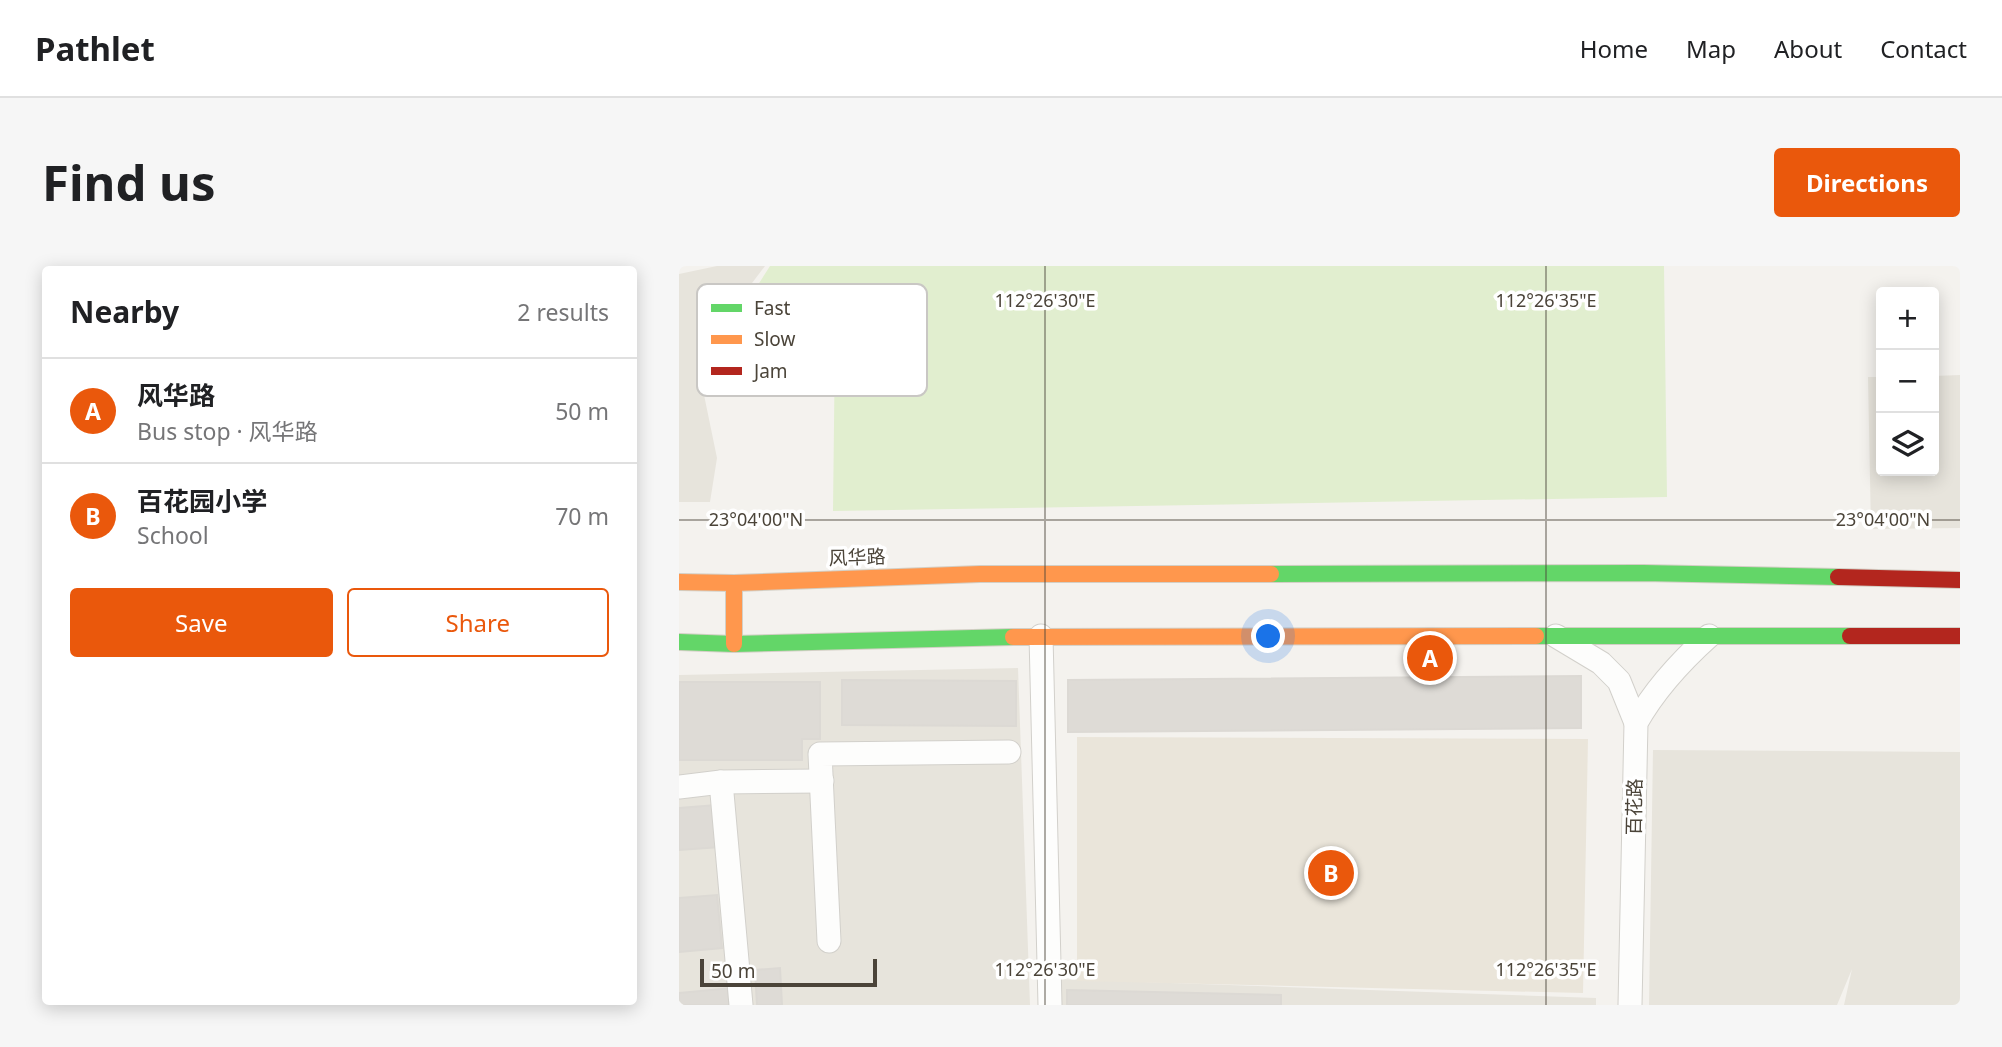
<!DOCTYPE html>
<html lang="en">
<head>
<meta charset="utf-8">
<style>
	:root { --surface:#fff; --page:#f6f6f6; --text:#202124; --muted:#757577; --line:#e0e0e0; --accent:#ea580c }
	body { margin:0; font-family:"Noto Sans","Noto Sans SC",sans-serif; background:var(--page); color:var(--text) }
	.controls { position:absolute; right:21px; top:21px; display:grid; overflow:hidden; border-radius:7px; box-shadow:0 4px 18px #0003 }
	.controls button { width:63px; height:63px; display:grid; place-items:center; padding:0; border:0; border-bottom:2px solid var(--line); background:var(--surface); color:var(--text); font:35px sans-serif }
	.scale { position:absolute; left:21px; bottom:18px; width:177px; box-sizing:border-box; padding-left:7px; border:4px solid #4b4439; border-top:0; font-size:19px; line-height:24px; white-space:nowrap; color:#4b4439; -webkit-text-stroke:5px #fff; paint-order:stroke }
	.you { position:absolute; left:590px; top:371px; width:24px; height:24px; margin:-18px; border:5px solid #fff; border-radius:50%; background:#1a73e8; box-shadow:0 0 0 10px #1a73e833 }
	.badge { display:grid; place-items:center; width:46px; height:46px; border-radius:50%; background:var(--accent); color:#fff; font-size:23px; font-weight:700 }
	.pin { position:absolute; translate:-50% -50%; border:4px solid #fff; box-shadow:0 2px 7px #0006 }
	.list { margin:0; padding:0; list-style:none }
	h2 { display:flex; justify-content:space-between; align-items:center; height:91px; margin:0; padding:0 28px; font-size:30px }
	h2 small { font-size:23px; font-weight:400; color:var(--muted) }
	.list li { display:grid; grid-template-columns:46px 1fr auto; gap:21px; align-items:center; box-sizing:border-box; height:105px; padding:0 28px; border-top:2px solid var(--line) }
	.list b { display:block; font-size:26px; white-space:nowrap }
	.list p { margin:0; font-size:23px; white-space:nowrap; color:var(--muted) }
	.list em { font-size:23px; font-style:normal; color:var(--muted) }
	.actions { display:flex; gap:14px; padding:21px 28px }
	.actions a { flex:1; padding:16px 0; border:2px solid var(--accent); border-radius:7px; text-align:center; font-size:24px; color:var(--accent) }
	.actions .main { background:var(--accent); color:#fff }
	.icon { flex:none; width:38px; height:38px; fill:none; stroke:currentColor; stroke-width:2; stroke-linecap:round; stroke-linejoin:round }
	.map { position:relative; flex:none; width:1281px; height:739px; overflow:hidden; border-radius:7px }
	header { display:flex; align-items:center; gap:42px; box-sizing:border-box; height:98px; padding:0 35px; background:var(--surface); border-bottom:2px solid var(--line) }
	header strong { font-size:33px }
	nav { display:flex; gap:38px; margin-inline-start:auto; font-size:24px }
	.intro { display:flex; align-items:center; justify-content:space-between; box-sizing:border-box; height:168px; padding:0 42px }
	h1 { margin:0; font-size:49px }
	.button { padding:18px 32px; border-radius:7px; background:var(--accent); color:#fff; font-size:24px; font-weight:700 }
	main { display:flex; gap:42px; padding:0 42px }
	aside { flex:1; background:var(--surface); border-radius:7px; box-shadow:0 4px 18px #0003 }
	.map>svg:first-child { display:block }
	.residential { fill:#e7e4dc }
	.education { fill:#eae5da }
	.green { fill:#e1eecf }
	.building { fill:#dedbd6; stroke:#dcd9d4; stroke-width:2 }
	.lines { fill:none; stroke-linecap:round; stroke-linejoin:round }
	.street-casing { stroke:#d2d0cb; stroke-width:25 }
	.fast-casing { stroke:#d3cfc5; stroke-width:18 }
	.slow-casing { stroke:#d3cfc5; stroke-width:18 }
	.jam-casing { stroke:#d3cfc5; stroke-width:18 }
	.street { stroke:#fdfdfc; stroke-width:23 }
	.fast { stroke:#63d668; stroke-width:16 }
	.slow { stroke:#ff974d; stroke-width:16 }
	.jam { stroke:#b3261e; stroke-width:16 }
	.ticks { fill:none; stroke:#4b4439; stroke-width:2; stroke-opacity:0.45 }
	.labels { text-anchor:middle; stroke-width:7; stroke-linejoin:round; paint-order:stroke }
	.street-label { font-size:19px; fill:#4b4439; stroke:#fff }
	.key { fill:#fff; stroke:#c9c7c4; stroke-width:2 }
	.key-label { font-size:19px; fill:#4b4439 }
	.ticks-label { font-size:18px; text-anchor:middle; fill:#4b4439; stroke:#fff; stroke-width:7; stroke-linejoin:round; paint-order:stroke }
</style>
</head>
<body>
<header>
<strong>Pathlet</strong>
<nav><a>Home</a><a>Map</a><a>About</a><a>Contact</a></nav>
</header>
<div class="intro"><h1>Find us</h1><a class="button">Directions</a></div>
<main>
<aside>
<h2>Nearby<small>2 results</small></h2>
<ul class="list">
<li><span class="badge">A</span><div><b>风华路</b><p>Bus stop · 风华路</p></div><em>50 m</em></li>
<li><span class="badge">B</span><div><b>百花园小学</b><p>School</p></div><em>70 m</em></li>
</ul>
<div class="actions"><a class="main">Save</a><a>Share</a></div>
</aside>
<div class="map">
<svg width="1281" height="739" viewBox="0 0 1281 739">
	<rect width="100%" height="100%" fill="#f4f2ee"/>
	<g class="residential">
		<path d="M38,0H86L45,54L24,124L38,192L31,236H0V8Z"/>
		<path d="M1281,109V262L1192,263L1189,111H1202V205H1255V110Z"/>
		<path d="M339,402L351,739H0V409Z"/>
		<path d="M974,484L1281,486V739H1165L1173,703L1158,739H970Z"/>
		<path d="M377,713L917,732V739H378Z"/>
	</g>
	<path class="education" d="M398,471L909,473L904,727L398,715Z"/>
	<path class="green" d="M91,0H985L988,231L154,245L156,72L79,86L75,25Z"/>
	<g class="building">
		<path d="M902,410V462L389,466V414Z"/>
		<path d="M163,414L337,415V460L163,459Z"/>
		<path d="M0,416H141V473H123V494H0Z"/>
		<path d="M37,539L41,581L0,584V542Z"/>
		<path d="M38,629L43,682L0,686V632Z"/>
		<path d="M101,702L103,739H78L76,704Z"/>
		<path d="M53,722L55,739H0V727Z"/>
		<path d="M388,724L602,729V739H388Z"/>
	</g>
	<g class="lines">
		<g class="street-casing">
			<g id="street">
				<path d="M362,370L371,739"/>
				<path d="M877,370L922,397L940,415L957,457"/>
				<path d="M42,516L62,739"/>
				<path d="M0,521L42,516L143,515"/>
				<path d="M150,675L141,488L330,486"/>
				<path d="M951,739L957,457C976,423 1001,396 1030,370"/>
			</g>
		</g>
		<g class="fast-casing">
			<g id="fast">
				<path d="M592,308L964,307L1159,311"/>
				<path d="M857,370H1171"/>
				<path d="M0,376L55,378L334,371"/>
			</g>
		</g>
		<g class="slow-casing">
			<g id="slow">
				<path d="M0,316L55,317L301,308H592"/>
				<path d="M55,317V378"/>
				<path d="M334,371L857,370"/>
			</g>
		</g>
		<g class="jam-casing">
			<g id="jam">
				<path d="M1159,311L1281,314"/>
				<path d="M1171,370H1281"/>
			</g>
		</g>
		<use href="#street" class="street"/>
		<use href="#fast" class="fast"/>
		<use href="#slow" class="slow"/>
		<use href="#jam" class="jam"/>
	</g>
	<path class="ticks" d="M366,0V739M867,0V739M0,254H1281"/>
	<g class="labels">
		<g class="street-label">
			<text transform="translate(178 291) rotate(-2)" y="7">风华路</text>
			<text transform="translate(955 541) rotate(-89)" y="7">百花路</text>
		</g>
	</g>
	<rect x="18" y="18" width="230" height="112" rx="10" class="key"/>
	<rect x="32" y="38" width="31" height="8" fill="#63d668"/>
	<rect x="32" y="69" width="31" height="9" fill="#ff974d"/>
	<rect x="32" y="101" width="31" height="8" fill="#b3261e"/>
	<g class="key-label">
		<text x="75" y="49">Fast</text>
		<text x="75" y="80">Slow</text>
		<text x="75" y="112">Jam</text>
	</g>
	<g class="ticks-label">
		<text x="366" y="41">112°26'30"E</text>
		<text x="867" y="41">112°26'35"E</text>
		<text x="77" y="260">23°04'00"N</text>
		<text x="1204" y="260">23°04'00"N</text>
		<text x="366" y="710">112°26'30"E</text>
		<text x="867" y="710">112°26'35"E</text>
	</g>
</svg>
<div class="controls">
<button>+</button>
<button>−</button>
<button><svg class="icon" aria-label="layers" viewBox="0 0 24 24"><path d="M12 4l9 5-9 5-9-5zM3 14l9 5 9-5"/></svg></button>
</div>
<div class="scale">50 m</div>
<div class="you"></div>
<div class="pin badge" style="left:751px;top:392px">A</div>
<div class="pin badge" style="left:652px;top:607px">B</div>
</div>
</main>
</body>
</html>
